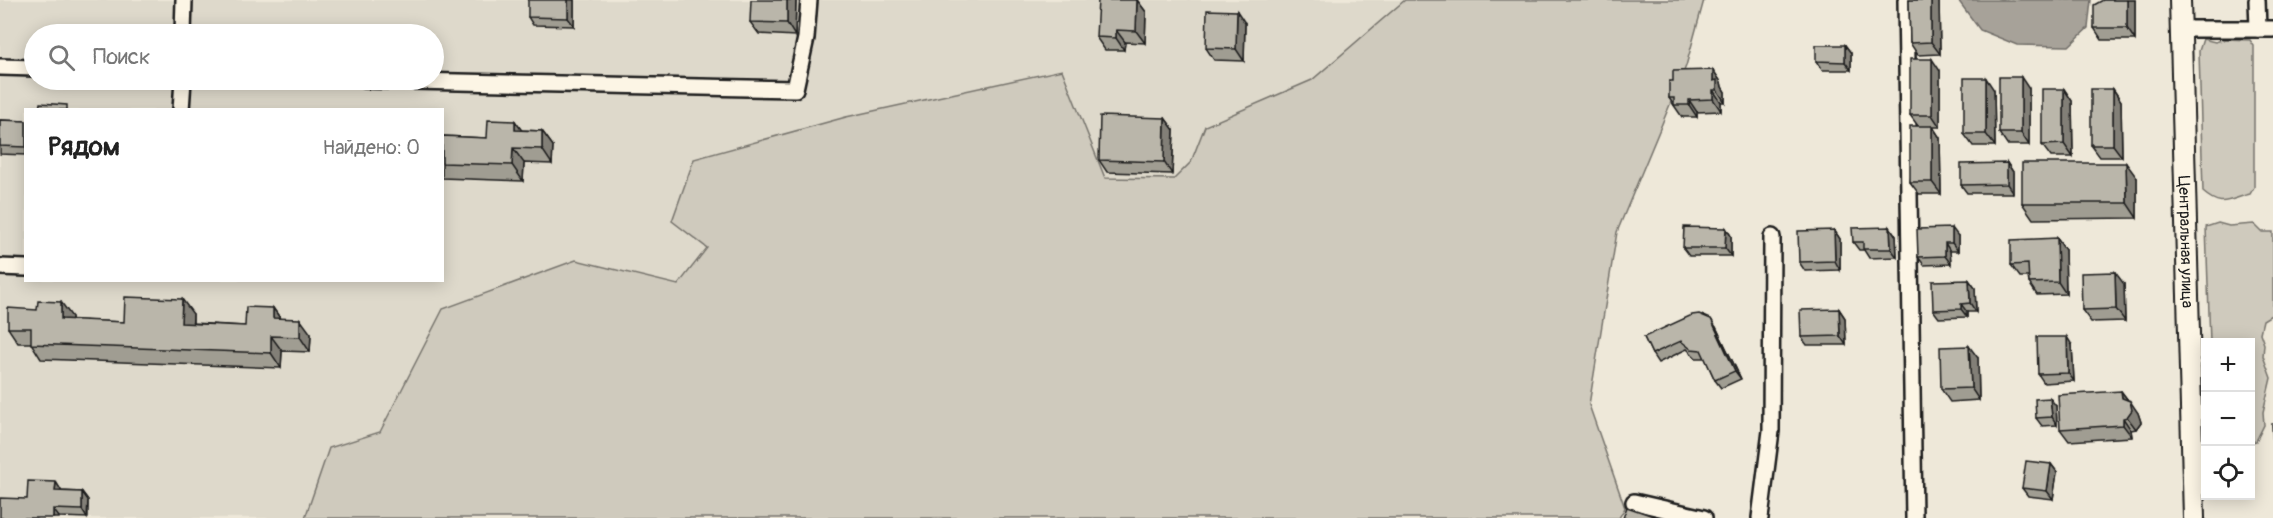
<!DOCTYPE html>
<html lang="ru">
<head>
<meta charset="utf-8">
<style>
	:root { --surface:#fff; --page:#f2f2f2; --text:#222; --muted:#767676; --line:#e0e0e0 }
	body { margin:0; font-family:Pangolin,sans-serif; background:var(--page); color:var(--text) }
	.controls { position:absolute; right:18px; bottom:18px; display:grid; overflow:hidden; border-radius:0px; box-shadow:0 3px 15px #0003 }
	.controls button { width:54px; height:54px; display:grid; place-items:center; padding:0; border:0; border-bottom:2px solid var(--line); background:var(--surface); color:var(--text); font:30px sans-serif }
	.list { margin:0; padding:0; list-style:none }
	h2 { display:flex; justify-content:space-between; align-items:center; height:78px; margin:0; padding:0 24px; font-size:26px }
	h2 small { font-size:20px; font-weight:400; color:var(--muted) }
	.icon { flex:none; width:33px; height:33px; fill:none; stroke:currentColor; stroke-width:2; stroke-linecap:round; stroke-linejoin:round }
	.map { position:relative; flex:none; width:2273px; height:518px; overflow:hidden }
	.search { position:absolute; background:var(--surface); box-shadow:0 3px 15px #0003; left:24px; top:24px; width:420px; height:66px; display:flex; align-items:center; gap:15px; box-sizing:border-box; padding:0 21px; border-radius:33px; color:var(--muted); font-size:22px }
	.panel { position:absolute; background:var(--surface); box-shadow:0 3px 15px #0003; left:24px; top:108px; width:420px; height:174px; border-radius:0px }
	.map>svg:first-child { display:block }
	.built { fill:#ded9cb; fill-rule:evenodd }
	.green { fill:#cfcabd; stroke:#76736c; stroke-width:1.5 }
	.water { fill:#a7a299; stroke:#6f6c67; stroke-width:1.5 }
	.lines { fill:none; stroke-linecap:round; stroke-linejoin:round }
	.minor-casing { stroke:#1c1c1c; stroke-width:20 }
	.major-casing { stroke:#1c1c1c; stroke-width:24 }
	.minor { stroke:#fcf5e5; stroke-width:15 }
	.major { stroke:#fcf5e5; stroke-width:20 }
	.wall { fill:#a09d92; stroke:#1c1c1c; stroke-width:1.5 }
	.shaded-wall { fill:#827f77; stroke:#1c1c1c; stroke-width:1.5 }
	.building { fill:#bab6aa; stroke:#1c1c1c; stroke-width:1.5 }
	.labels { text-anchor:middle; stroke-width:4.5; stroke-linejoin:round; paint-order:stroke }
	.street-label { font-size:16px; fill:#1c1c1c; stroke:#fcf5e5 }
</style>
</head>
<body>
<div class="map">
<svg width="2273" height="518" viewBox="0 0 2273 518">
	<rect width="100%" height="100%" fill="#eee8d9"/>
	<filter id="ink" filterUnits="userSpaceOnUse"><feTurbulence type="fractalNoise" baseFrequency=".0167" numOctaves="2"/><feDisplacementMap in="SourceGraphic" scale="12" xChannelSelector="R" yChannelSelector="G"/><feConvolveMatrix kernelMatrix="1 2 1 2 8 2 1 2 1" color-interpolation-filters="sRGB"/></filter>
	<g filter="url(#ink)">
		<path class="built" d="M0,0H1405L1312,80L1205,126L1191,162L1174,179L1105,178L1097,156L707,247L678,285L576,260L444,309L379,432L329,448L305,518H0ZM34,34H434V80H34ZM26,110H442V280H26Z"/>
		<g class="green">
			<path d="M1405,0H1704L1686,66L1617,232L1589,405L1625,508L1619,518H305L329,448L380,432L443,309L576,260L678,285L707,248L672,221L694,159L846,117L1062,70L1105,178L1174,179L1191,162L1205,126L1312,80Z"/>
			<path d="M2203,39L2215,42L2226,39L2250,40L2254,46V187L2250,194C2229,199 2222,209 2203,192L2199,51Z"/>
			<path d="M2218,223L2229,226L2254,224L2262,232H2273V314L2263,320L2260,333L2264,344L2263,356L2271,378L2263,412L2264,425L2256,441L2251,442L2250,342H2210L2206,227Z"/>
		</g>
		<path class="water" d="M1958,0H2091L2088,28L2069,46L2017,45L1980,30Z"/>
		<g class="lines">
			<g class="minor-casing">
				<g id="minor">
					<path d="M1906,0L1914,518"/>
					<path d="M2257,0L2258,29"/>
					<path d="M2181,29H2273"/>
					<path d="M183,34L184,0"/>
					<path d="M0,67L34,68"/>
					<path d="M365,80L795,89L806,38L809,0"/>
					<path d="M181,110L183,80"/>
					<path d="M0,267L26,268"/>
					<path d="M1634,502L1704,518"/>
					<path d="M1760,518L1771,431L1772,237"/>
				</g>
			</g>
			<g class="major-casing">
				<g id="major">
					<path id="s1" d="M2180,0L2194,518"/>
				</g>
			</g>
			<use href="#minor" class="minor"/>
			<use href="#major" class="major"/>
		</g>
		<g class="wall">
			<path d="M574,0V26L533,25L528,17Z"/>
			<path d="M796,0L795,36L759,34L750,22Z"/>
			<path d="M1137,0L1146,12L1145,43L1125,42L1124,50H1105L1096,37Z"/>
			<path d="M1909,0H1939L1940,54L1918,55L1910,43Z"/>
			<path d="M2103,0H2135V40H2102L2094,28Z"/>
			<path d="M1245,23L1244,61L1214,60L1206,48Z"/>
			<path d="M1845,45L1851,53V70H1822L1816,61Z"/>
			<path d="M1713,70L1721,82L1722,87L1725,92V102H1721V111L1697,112V117H1682L1669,98L1673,81Z"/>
			<path d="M1940,71V127H1933L1940,138L1941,194H1919L1910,182L1918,126L1910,115Z"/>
			<path d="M2029,89V145H2007L1999,133Z"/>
			<path d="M2064,89L2072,101L2073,157H2051L2042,145Z"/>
			<path d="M2113,89L2121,101L2122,157H2100L2091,145Z"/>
			<path d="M1994,90L1995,146H1973L1964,134Z"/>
			<path d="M1165,118L1174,130L1172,174L1107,172L1099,160Z"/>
			<path d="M0,120L26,121V155L0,154Z"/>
			<path d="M515,121L521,130L542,131L553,146L552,164L524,163L523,181L442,178V136L487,138Z"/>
			<path d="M2007,163L2013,172V193H1967L1961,185Z"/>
			<path d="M2137,178V218L2033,219L2022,203Z"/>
			<path d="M1890,227L1896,236L1897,257L1869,258L1864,250H1859L1853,242Z"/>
			<path d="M1726,228L1731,236V256H1689L1683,248Z"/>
			<path d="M1834,230L1840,239V270L1805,271L1799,262Z"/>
			<path d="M1958,236V251H1950L1951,264L1924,265L1918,257Z"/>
			<path d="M2065,250L2066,294L2037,295L2029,283L2028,277H2020L2011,265Z"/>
			<path d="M1969,280L1975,288L1976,312H1967V317L1939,318L1933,310Z"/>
			<path d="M2124,284L2125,321L2091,322L2082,310Z"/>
			<path d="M273,308L280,318L311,334L310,352L282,351L281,368L41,359L31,343H18L8,328L37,310L72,317V320L124,322L193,314V323L245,326Z"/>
			<path d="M1839,309L1845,318L1846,345H1807L1801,337Z"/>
			<path d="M1716,327L1741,379L1721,388L1715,380L1705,358H1696L1687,349L1658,363L1652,354L1644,337Z"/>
			<path d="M2072,345L2074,381L2044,383L2038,374Z"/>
			<path d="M1978,358L1979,400L1950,402L1941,389Z"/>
			<path d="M2121,391L2138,413L2141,422L2136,429L2131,430L2132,437L2069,441L2060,429Z"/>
			<path d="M2056,406L2057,425L2042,426L2036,418Z"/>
			<path d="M2051,464L2057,472L2053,499L2028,496L2022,488Z"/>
			<path d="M56,482L61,491L82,492L88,500V518L59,517L27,499Z"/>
		</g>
		<g class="shaded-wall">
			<path d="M568,0H574V26L568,18Z"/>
			<path d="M787,0H796L795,36L787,23Z"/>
			<path d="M1137,0L1146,12L1145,43L1136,31Z"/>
			<path d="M1931,0H1939L1940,54L1931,42Z"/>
			<path d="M2127,0H2135V40L2127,28Z"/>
			<path d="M1237,11L1245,23L1244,61L1236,49Z"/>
			<path d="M1116,30L1125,42L1124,50L1116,38Z"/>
			<path d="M1845,45L1851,53V70L1845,62Z"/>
			<path d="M1932,59L1940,71V127L1932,115Z"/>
			<path d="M1713,70L1721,82L1722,87L1725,92V102L1717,90L1713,81Z"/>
			<path d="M2021,77L2029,89V145L2021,133Z"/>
			<path d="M1986,78L1994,90L1995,146L1986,134Z"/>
			<path d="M2064,89L2072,101L2073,157L2064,144Z"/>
			<path d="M2113,89L2121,101L2122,157L2113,145Z"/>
			<path d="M1713,90L1721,102V111L1713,99Z"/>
			<path d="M1689,100L1697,112V117L1689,105Z"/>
			<path d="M1165,118L1174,130L1172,174L1164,162Z"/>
			<path d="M515,121L526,136L515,130Z"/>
			<path d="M1932,126L1940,138L1941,194L1932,182Z"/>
			<path d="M542,131L553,146L552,164L542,149Z"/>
			<path d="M513,148L524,163L523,181L512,165Z"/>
			<path d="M2007,163L2013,172V193L2007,184Z"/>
			<path d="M2126,163L2137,178V218L2127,203Z"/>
			<path d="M1890,227L1896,236L1897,257L1891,249Z"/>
			<path d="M1726,228L1731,236V256L1725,248Z"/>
			<path d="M1952,228L1958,236V251L1952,243Z"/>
			<path d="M1834,230L1840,239V270L1835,261Z"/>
			<path d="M2057,238L2065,250L2066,294L2058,282Z"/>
			<path d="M1945,243L1950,251L1951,264L1945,256Z"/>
			<path d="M2115,272L2124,284L2125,321L2116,309Z"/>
			<path d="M1969,280L1975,288L1976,312L1970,303Z"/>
			<path d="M182,299L193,314L192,338L181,323Z"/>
			<path d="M61,302L72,317L71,335L61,319Z"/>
			<path d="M1961,304L1967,312V317L1961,309Z"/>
			<path d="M273,308L284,324L273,318Z"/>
			<path d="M1839,309L1845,318L1846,345L1840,336Z"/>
			<path d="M300,319L311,334L310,352L300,337Z"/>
			<path d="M1711,319L1716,327L1741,379L1735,371Z"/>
			<path d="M271,336L282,351L281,368L271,353Z"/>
			<path d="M2067,337L2072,345L2074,381L2068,373Z"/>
			<path d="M1969,346L1978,358L1979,400L1971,388Z"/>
			<path d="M2121,391L2130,403L2122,398Z"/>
			<path d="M2050,398L2056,406L2057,425L2052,417Z"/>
			<path d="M2130,401L2138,413L2141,422L2136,429L2127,417Z"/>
			<path d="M2123,418L2131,430L2132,437L2123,425Z"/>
			<path d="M2051,464L2057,472L2053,499L2047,491Z"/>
			<path d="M56,482L61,490V499L55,491Z"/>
			<path d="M82,492L88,500L87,518L82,510Z"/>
			<path d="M53,509L59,517V518H53Z"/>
		</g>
		<g class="building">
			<path d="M528,0H568V18L528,17Z"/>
			<path d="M751,0H787V23L750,22Z"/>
			<path d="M1098,0H1137L1136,31L1116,30V38L1096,37Z"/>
			<path d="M1909,0H1931V42L1910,43Z"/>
			<path d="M2103,0H2127V28H2094V5Z"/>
			<path d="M1207,10L1237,11L1236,49L1206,48Z"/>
			<path d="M1816,45H1845V62L1816,61Z"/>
			<rect x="1910" y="59" width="22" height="56"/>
			<path d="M1713,70V81L1717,80V90H1713V99L1689,100V105H1674V98H1669V81H1673V71Z"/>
			<rect x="1999" y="77" width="22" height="56"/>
			<rect x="1964" y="78" width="22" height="56"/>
			<path d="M2042,89H2064V144L2042,145Z"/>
			<rect x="2091" y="89" width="22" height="56"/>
			<path d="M40,103L67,105V110H39Z"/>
			<path d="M1100,116L1165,118L1164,162L1099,160Z"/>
			<path d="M0,120L26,121V147L0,146Z"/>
			<path d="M488,120L515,121V130L542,131V149L513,148L512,165L442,163V136L487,138Z"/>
			<rect x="1910" y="126" width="22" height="56"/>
			<path d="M2007,163V184L1961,185V164Z"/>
			<path d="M2022,163H2126L2127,203H2022Z"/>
			<path d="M1684,227L1726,228L1725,248H1683Z"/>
			<path d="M1890,227L1891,249H1863V242H1853L1852,228Z"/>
			<path d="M1952,228V243H1945V256L1918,257L1917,229Z"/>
			<path d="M1834,230L1835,261L1799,262L1798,231Z"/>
			<path d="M2057,238L2058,282L2029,283L2028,264L2011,265V240Z"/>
			<path d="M2115,272L2116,309L2082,310L2081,273Z"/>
			<path d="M1969,280L1970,303L1961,304V309L1933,310L1932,281Z"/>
			<path d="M125,297L182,299L181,323L245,326L246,307L273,308V318L300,319V337L271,336V353L31,344V328H8V308L37,310L38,301L61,302V319L124,322Z"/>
			<path d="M1839,309L1840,336L1801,337L1800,310Z"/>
			<path d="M1699,314L1711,319L1735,371L1715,380L1701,350L1691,349L1681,341L1652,354L1644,337L1692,315Z"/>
			<path d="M2037,337H2067L2068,373L2038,374Z"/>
			<path d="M1969,346L1971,388L1941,389L1940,347Z"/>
			<path d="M2121,391L2122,398L2130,401L2132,410L2127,417L2123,418V425L2060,429L2058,395Z"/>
			<path d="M2050,398L2052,417L2036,418L2035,399Z"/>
			<path d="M2272,424H2273V446Z"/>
			<path d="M2026,461L2051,464L2047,491L2022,488Z"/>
			<path d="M28,481L56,482L55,491L82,492V510L53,509V518H0V498L27,499Z"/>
			<path d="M1627,507L1659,518H1623Z"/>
		</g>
	</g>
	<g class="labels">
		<g class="street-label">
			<text dy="6" stroke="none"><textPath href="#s1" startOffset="242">Центральная улица</textPath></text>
		</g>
	</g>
</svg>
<div class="controls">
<button>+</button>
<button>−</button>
<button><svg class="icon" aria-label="locate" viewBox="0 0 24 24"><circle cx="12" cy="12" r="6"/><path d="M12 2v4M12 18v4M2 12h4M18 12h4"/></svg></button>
</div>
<div class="search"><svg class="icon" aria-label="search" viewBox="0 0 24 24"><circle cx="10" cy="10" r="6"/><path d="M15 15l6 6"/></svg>Поиск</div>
<section class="panel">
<h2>Рядом<small>Найдено: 0</small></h2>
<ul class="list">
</ul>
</section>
</div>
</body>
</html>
